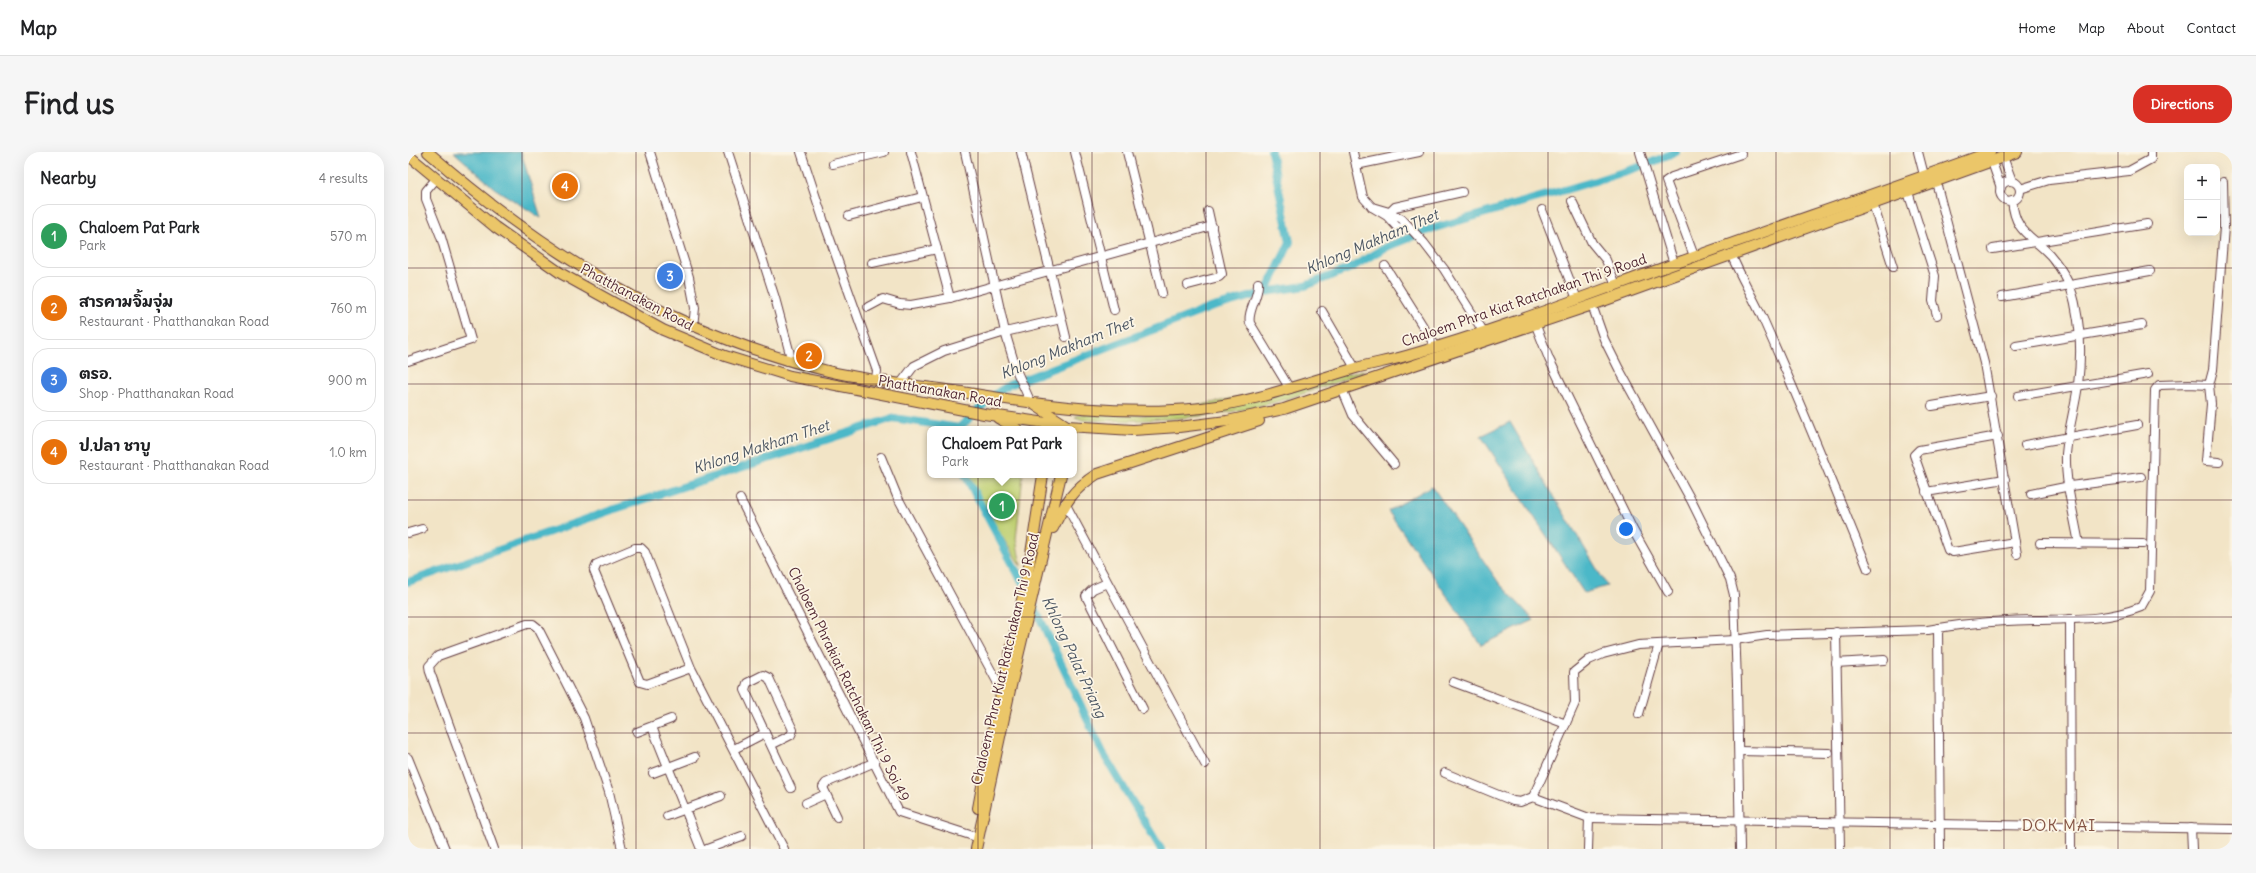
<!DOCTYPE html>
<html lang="en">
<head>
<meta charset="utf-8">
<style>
	:root { --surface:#fff; --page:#f6f6f6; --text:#202124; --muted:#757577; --line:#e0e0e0; --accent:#d93025 }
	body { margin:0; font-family:Delius,"Playpen Sans Thai",sans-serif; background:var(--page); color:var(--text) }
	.controls { position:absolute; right:12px; top:12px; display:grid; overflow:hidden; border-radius:8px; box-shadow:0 4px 16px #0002 }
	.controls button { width:36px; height:36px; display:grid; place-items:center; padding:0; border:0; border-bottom:1px solid var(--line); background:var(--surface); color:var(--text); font:20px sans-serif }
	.you { position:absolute; left:1218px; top:377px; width:14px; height:14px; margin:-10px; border:3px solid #fff; border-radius:50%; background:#1a73e8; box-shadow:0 0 0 6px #1a73e833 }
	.badge { display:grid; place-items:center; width:26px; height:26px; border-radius:50%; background:var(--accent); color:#fff; font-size:13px; font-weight:700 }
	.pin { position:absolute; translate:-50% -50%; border:2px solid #fff; box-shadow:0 1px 4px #0006 }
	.popup { position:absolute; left:519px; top:274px; width:150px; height:52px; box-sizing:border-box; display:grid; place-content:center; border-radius:8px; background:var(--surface); filter:drop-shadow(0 1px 3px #0005); font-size:13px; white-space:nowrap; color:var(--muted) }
	.popup b { font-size:15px; color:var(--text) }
	.popup::after { content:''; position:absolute; left:50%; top:100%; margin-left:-8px; border:8px solid transparent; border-top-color:var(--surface) }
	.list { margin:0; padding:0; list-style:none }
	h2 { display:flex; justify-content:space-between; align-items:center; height:52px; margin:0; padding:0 16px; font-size:17px }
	h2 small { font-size:13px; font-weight:400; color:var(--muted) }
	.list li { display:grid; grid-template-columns:26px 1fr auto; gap:12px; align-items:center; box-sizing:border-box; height:64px; margin:0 8px 8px; padding:0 8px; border:1px solid var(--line); border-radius:16px }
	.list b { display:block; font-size:15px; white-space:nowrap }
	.list p { margin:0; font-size:13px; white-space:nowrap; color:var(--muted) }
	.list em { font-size:13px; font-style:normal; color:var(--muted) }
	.map { position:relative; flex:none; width:1824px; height:697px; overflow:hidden; border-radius:16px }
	header { display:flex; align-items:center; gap:24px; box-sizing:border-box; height:56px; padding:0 20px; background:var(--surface); border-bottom:1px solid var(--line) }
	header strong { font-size:19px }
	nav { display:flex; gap:22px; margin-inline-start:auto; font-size:14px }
	.intro { display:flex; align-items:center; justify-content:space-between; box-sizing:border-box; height:96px; padding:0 24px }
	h1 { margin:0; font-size:28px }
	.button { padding:10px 18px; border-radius:16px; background:var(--accent); color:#fff; font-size:14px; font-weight:700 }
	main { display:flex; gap:24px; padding:0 24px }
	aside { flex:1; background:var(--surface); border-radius:16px; box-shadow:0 4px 16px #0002 }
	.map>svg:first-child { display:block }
	.green { fill:#bfd073; stroke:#84784f }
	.water { fill:#4cb8c8; stroke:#4b6c7a }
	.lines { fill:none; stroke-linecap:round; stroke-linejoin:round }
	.canal { stroke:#4cb8c8; stroke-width:8 }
	.minor-casing { stroke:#633d42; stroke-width:10 }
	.major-casing { stroke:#633d42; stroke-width:12 }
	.minor { stroke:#fff; stroke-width:8 }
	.major { stroke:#ebc669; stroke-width:10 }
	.grid { fill:none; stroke:#4a1f2b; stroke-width:1; stroke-opacity:0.55 }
	.labels { text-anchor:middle; stroke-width:3.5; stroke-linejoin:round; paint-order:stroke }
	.street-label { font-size:14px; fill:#4a1f2b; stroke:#fcf5e5 }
	.water-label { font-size:15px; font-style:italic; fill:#4b5562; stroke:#fcf5e5 }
	.quarter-label { font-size:16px; letter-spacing:1px; fill:#845344; stroke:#fcf5e5 }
</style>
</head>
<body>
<header>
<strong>Map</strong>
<nav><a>Home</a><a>Map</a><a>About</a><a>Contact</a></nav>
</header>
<div class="intro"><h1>Find us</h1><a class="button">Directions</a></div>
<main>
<aside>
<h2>Nearby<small>4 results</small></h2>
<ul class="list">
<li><span class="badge" style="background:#2e9e5b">1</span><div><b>Chaloem Pat Park</b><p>Park</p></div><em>570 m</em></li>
<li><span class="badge" style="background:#e8710a">2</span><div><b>สารคามจิ้มจุ่ม</b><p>Restaurant · Phatthanakan Road</p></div><em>760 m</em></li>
<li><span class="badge" style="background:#3f7fe0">3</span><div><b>ตรอ.</b><p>Shop · Phatthanakan Road</p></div><em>900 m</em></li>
<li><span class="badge" style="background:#e8710a">4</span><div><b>ป.ปลา ชาบู</b><p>Restaurant · Phatthanakan Road</p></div><em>1.0 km</em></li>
</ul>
</aside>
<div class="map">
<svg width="1824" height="697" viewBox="0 0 1824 697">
	<rect width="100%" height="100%" fill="#fcf5e5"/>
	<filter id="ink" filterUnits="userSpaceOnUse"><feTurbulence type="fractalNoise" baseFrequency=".025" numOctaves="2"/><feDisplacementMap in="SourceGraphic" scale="8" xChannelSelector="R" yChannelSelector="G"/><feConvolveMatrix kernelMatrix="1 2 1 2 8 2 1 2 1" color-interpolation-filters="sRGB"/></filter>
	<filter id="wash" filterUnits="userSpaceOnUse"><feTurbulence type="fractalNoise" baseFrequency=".012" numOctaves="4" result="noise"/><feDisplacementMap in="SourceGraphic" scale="16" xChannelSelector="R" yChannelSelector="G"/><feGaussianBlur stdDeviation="0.9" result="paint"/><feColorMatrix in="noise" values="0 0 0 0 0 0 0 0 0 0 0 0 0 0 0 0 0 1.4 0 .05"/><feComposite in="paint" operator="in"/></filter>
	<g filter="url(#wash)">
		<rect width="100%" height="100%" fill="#f2e4c6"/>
		<g class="green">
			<path d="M957,218L954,221C922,232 889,245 856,253C796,267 736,270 675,268L667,265L672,262L747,263Z"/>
			<path d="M559,323H615L608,387L613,414L585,371Z"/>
		</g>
		<g class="water">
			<path d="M46,0H113L133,66L86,36Z"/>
			<path d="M1102,270L1199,434L1176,441L1073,284Z"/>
			<path d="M1024,334L1091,431L1126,468L1073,493L980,359Z"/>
		</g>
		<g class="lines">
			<g class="canal">
				<path d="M858,140L882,90L863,0"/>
				<path d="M551,276L586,243L601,233L802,156L858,140L897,134L943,116L976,96L1023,77L1187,29L1240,12L1268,0"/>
				<path d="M557,323L618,437"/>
				<path d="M0,430L204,358L485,266L551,276"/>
				<path d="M623,447L696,603L753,697"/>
			</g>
		</g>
	</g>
	<g filter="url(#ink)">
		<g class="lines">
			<g class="minor-casing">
				<g id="minor">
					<path d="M242,0L281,125L287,156L285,175"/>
					<path d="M320,0L367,146L382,202L380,209"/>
					<path d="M393,0L416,70L469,219L468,227"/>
					<path d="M503,0L542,146"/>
					<path d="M557,0L597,180L609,220L623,251"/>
					<path d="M613,0L658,185"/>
					<path d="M667,0L706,158"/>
					<path d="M719,0L754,141"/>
					<path d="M945,0L955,45L964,55L979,64L989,75L1001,77"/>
					<path d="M1232,0L1266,112"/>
					<path d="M1510,0L1516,23"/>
					<path d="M1595,5L1604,29"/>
					<path d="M1584,10L1593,36"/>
					<path d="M425,12L476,0"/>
					<path d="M948,13L1011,0"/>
					<circle cx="1602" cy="39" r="10"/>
					<path d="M1528,30L1576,211L1609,402"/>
					<path d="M1612,37L1641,28L1721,19L1743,7V0"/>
					<path d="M1500,40L1527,124L1525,149L1529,163"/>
					<path d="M1604,48C1607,81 1622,82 1642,103C1655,118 1665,137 1668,157C1673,181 1673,208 1670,233C1667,256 1660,278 1658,302C1657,331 1666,363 1671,392"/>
					<path d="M1164,49L1184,91L1198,108L1208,133"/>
					<path d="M1465,52L1485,115"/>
					<path d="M964,55L981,60L994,67L1016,91L1036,117L1075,179"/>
					<path d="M1134,58L1169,147"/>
					<path d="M979,63L987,55L1054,40"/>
					<path d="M441,64L514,45"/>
					<path d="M1585,97L1739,72"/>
					<path d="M1323,102C1332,124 1345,145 1355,167C1392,250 1426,333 1460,417"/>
					<path d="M1286,104L1258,29L1264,25L1333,2"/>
					<path d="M464,111L529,97"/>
					<path d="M977,114L1028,195"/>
					<path d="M850,131C851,145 839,159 842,171L882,237"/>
					<path d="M780,133L811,125L814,122L800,59"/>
					<path d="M1594,145L1742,119"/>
					<path d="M1184,153L1196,187L1211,217L1283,348L1322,427L1326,443L1329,532L1332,697"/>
					<path d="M460,155L475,147L492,152L503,153L542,146L804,74"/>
					<path d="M914,159L947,216"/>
					<path d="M1127,171L1141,207L1225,378L1260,440"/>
					<path d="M1608,194L1734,173"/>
					<path d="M0,209L63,188L33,85L18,47V39L28,27"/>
					<path d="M493,231L506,214L536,199L597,180L653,167"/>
					<path d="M1801,233L1803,252L1798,309L1811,310"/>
					<path d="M934,237L945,263L986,312"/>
					<path d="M1610,244L1740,222"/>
					<path d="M1524,254L1583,244"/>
					<path d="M1590,284L1511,298L1506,303L1540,398L1545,400L1607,390"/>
					<path d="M1617,293L1729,273"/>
					<path d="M473,305L489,344L593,537"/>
					<path d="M1518,340L1597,327"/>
					<path d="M1623,342L1662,334L1733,325"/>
					<path d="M332,347L491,660L565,684"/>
					<path d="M657,351L797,612"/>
					<path d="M0,381L14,377"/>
					<path d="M1632,391L1735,392"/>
					<path d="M699,431L685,437L678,444L735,557"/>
					<path d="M1662,467L1663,697"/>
					<path d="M1530,476L1532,697"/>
					<path d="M1428,480L1432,697"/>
					<path d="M1428,511L1476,508"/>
					<path d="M283,516L239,532L232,530L186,419L189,412L227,396H233L237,400L283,516L376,697"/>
					<path d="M1045,530L1158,572"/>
					<path d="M1231,562L1251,492"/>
					<path d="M244,575L293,697"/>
					<path d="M229,580L263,567"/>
					<path d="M363,593L383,583L385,578L361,526L355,523L339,531L337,538L383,636"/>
					<path d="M326,597L357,581"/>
					<path d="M1331,599L1421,601"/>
					<path d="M0,606L37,697"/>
					<path d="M245,621L287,605"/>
					<path d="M1037,621L1105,649L1112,650L1125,645L1181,666L1824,677"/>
					<path d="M418,642L429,665"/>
					<path d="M1125,645L1167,551L1166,520L1181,508L1195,502L1230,493L1327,488L1359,483L1520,478C1554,471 1591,469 1626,468C1663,467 1698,469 1733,455L1742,439L1747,238L1751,233L1781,232L1801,233L1805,218L1816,75L1815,30"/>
					<path d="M398,651L418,642L415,635L418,631L467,610"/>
					<path d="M259,664L313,644"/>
					<path d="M1783,676L1784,697"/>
					<path d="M86,697L22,520L21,514L30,504L119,472H125L130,476L176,566L201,640L214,697"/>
					<path d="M299,697L334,684"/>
					<path d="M1180,697L1181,666"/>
				</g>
			</g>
			<g class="major-casing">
				<g id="major">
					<path d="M20,0C137,103 267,182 420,219C466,230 514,234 560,241C638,254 715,264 794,256C847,250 896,231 948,216C966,211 986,208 1005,202C1093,177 1179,143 1266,112C1371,74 1477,39 1582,0"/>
					<path d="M0,3L87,75L154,122L255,178L317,204L382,224L576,262L659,274L725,278L771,275L819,269L876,257L1184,153L1609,0"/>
					<path d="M627,253L659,274"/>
					<path d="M590,266L609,277"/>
					<path d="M645,376C657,351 665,337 689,322L851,269"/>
					<path d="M570,656L581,596L620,421L635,323"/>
					<path d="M568,697L602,538L653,323"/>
				</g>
			</g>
			<use href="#minor" class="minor"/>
			<use href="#major" class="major"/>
		</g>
	</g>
	<path class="grid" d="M114,0V697M228,0V697M342,0V697M456,0V697M570,0V697M684,0V697M798,0V697M912,0V697M1026,0V697M1140,0V697M1254,0V697M1368,0V697M1482,0V697M1596,0V697M1710,0V697M0,116H1824M0,232H1824M0,348H1824M0,465H1824M0,581H1824"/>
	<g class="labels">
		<g class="street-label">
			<text transform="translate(229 145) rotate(28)" y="5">Phatthanakan Road</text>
			<text transform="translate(1116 148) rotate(-19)" y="5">Chaloem Phra Kiat Ratchakan Thi 9 Road</text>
			<text transform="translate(532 239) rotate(10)" y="5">Phatthanakan Road</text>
			<text transform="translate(597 507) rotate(-77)" y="5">Chaloem Phra Kiat Ratchakan Thi 9 Road</text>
			<text transform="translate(441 532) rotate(64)" y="5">Chaloem Phrakiat Ratchakan Thi 9 Soi 49</text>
		</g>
		<g class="water-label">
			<text transform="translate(964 90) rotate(-23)" y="5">Khlong Makham Thet</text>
			<text transform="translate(659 196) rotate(-22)" y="5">Khlong Makham Thet</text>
			<text transform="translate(353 295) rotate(-18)" y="5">Khlong Makham Thet</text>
			<text transform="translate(666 505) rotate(65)" y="5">Khlong Palat Priang</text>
		</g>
		<g class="quarter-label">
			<text x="1651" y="679">DOK MAI</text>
		</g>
	</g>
</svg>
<div class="controls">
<button>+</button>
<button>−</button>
</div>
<div class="you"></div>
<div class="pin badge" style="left:594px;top:354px;background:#2e9e5b">1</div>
<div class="popup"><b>Chaloem Pat Park</b>Park</div>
<div class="pin badge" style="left:401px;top:204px;background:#e8710a">2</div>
<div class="pin badge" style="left:262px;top:124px;background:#3f7fe0">3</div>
<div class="pin badge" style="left:157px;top:34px;background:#e8710a">4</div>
</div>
</main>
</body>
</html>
